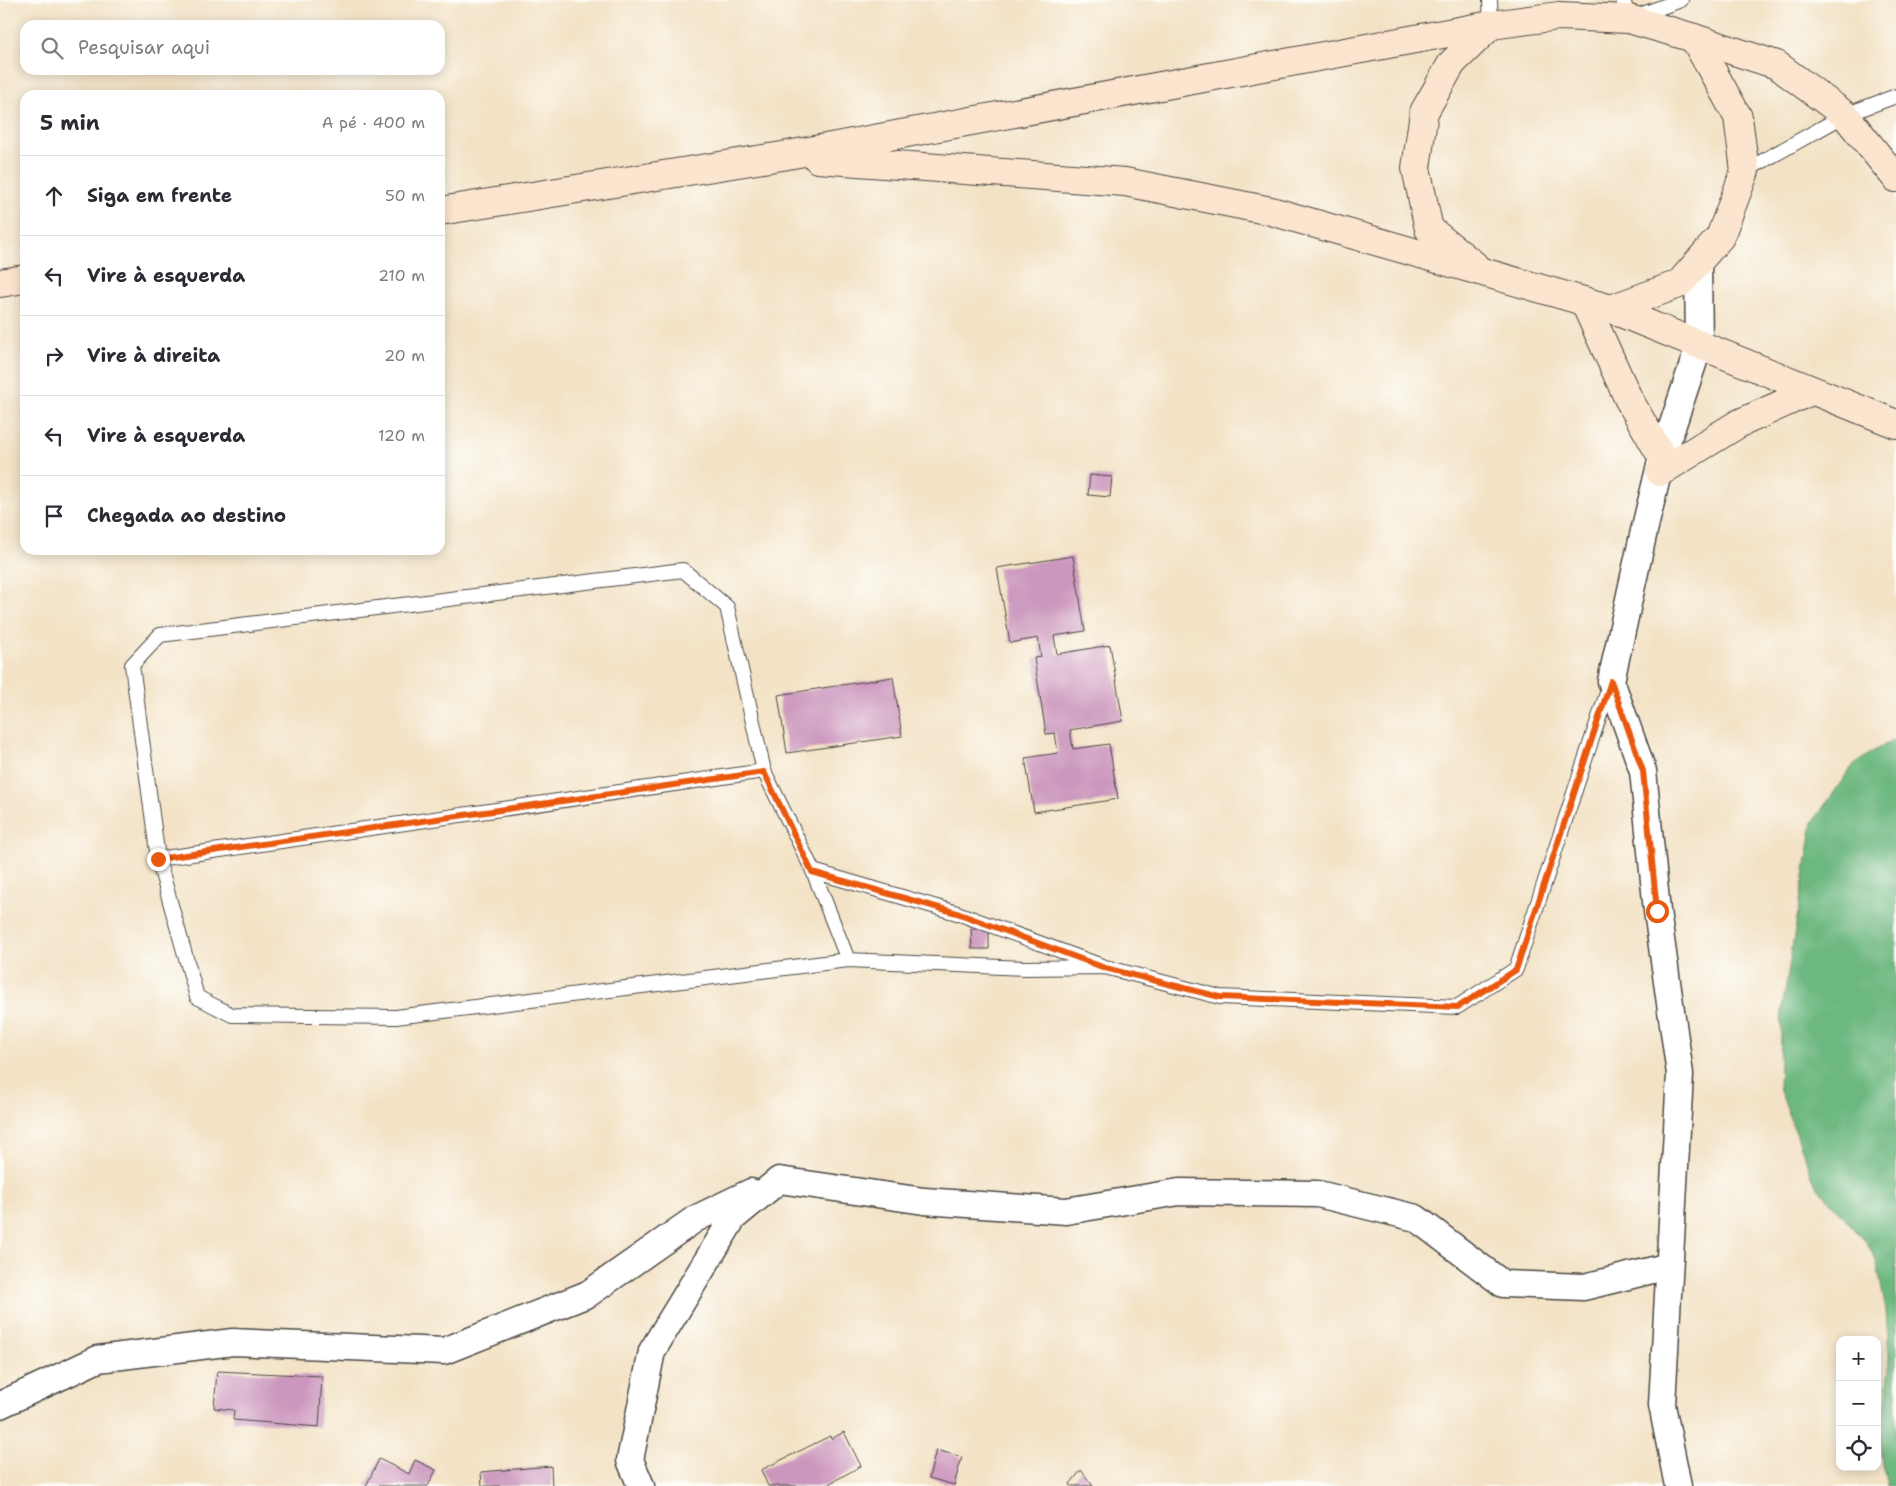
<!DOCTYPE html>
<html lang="pt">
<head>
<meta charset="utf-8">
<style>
	:root { --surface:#fff; --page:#f2f2f3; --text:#2b2b33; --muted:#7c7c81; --line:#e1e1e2 }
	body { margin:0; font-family:"Shantell Sans",sans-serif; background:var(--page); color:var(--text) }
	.controls { position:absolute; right:15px; bottom:15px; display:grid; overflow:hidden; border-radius:10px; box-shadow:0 2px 12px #0003 }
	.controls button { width:45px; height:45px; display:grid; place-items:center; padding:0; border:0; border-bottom:1px solid var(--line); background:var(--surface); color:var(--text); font:25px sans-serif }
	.stop { position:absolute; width:15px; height:15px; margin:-11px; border:4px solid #ea580c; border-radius:50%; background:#fff }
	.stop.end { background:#ea580c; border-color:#fff; box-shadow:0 1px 5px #0008 }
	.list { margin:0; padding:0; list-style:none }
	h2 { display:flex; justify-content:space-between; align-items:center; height:65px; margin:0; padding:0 20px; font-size:21px }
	h2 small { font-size:16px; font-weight:400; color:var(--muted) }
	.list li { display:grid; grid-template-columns:32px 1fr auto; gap:15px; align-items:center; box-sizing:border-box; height:80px; padding:0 20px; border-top:1px solid var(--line) }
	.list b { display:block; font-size:19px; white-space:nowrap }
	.list em { font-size:16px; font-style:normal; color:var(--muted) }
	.icon { flex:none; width:28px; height:28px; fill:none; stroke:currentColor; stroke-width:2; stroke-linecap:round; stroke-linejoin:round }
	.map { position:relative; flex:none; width:1896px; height:1486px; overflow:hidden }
	.search { position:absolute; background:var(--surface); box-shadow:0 2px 12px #0003; left:20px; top:20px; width:425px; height:55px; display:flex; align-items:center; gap:12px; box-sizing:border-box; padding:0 18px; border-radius:15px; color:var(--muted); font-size:19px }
	.panel { position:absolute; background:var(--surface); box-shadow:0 2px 12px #0003; left:20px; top:90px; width:425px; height:465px; border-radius:15px }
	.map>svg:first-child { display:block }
	.forest { fill:#6db880; stroke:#4c7256 }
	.building { fill:#cc97be }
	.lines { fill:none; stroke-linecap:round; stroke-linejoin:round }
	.service-casing { stroke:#494642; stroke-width:16 }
	.minor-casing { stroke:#494642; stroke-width:29 }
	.secondary-casing { stroke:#494642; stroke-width:30 }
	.service { stroke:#fff; stroke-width:14 }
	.minor { stroke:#fff; stroke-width:26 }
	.secondary { stroke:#fce5cf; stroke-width:28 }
	.route { stroke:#ea580c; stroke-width:6 }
</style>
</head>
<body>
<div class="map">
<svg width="1896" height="1486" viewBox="0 0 1896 1486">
	<rect width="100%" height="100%" fill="#fdfcf7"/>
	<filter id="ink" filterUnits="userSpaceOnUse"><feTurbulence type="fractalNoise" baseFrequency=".02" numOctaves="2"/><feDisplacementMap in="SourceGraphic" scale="10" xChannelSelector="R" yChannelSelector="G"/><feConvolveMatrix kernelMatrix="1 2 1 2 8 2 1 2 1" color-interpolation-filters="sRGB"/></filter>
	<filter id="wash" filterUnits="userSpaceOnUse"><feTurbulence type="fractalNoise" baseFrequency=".0096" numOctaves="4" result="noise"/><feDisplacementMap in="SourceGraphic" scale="20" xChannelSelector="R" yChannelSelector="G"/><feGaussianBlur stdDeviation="1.12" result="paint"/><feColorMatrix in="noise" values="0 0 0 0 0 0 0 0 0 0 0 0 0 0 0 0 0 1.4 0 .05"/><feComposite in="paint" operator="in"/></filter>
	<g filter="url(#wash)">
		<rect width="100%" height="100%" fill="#f3e2c5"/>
		<path class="forest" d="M1896,739V1486H1887L1882,1466L1880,1442L1890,1370L1886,1311L1877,1263L1867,1243L1816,1186L1779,1088L1782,1009L1813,822L1851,768L1871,752Z"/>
		<g id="blocks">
			<g class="building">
				<path d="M1090,475L1112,477L1110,497L1088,495Z"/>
				<path d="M1073,556L1085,631L1054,636L1057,654L1110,645L1123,721L1070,730L1073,749L1109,744L1118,799L1034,812L1025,758L1058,753L1055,733L1046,734L1034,658L1041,657L1038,638L1010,643L997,568Z"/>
				<path d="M893,677L902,736L787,753L778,695Z"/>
				<path d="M971,929H989V949H972Z"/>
				<path d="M217,1371L322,1376L319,1427L233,1420L234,1410L214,1408Z"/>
				<path d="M844,1432L861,1466L825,1486H768L761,1470L830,1436L831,1439Z"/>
				<path d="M936,1450L962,1457L954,1485L929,1478Z"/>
				<path d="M379,1459L409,1474L415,1460L436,1470L428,1486H366Z"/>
				<path d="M551,1466L552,1486H482L481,1472Z"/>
				<path d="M1081,1470L1093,1486H1071L1070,1484Z"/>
			</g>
		</g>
	</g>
	<g filter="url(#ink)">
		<use href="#blocks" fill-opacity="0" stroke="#494642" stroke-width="1"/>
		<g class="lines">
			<g class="service-casing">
				<g id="service">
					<path d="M1490,0L1491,25"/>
					<path d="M1623,0L1629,19L1681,0"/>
					<path d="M1745,171L1845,115L1896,96"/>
					<path d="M158,859L764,771"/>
					<path d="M813,871L848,960"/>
					<path d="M1105,967L1024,968L848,960L396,1017L232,1015L197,997L158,859L132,665L160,635L683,570L727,607L764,771L813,871L957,913L1105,967L1220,997L1457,1007L1516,969L1610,684"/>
				</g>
			</g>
			<g class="minor-casing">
				<g id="minor">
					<path d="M0,1405L98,1359L233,1342L444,1351L588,1294L695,1219L751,1192"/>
					<path d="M641,1486L630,1460L652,1351L733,1218L779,1180L924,1201L1066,1211L1179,1192L1318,1194L1416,1218L1503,1284L1584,1287L1669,1266"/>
					<path d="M1678,1486L1662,1405L1680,1074L1657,911L1643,771L1611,681L1644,531L1662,457L1699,346L1698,262"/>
				</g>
			</g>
			<g class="secondary-casing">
				<g id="secondary">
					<path d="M818,159L1125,182L1271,211L1611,309L1896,424"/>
					<path d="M440,211L782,156L1491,25L1559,16L1629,19L1694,38L1777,65L1845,115L1896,178"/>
					<path d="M1474,265L1429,229L1416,168L1424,112L1452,63L1491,25"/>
					<path d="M0,283L25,279"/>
					<path d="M1584,301L1628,398L1662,457"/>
					<path d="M1611,309L1679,284L1720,237L1745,171L1738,117L1694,38"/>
					<path d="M1660,472L1738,424L1811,391"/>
				</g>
			</g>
			<use href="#service" class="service"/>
			<use href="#minor" class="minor"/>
			<use href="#secondary" class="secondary"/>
		</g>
	</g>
	<g class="lines" filter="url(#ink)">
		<path class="route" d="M158,859L764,772L812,872L957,913L1105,968L1220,997L1458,1007L1516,970L1611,681L1643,771L1657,911"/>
	</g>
</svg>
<div class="controls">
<button>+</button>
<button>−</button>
<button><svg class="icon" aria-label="locate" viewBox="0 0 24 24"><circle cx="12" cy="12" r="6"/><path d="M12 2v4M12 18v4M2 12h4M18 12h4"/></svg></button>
</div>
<div class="stop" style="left:1657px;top:911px"></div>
<div class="stop end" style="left:158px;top:859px"></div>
<div class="search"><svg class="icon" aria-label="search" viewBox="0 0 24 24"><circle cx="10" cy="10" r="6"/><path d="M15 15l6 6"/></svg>Pesquisar aqui</div>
<section class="panel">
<h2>5 min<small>A pé · 400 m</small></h2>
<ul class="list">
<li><svg class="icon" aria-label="ahead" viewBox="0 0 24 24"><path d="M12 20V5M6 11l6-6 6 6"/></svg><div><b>Siga em frente</b></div><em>50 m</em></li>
<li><svg class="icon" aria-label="left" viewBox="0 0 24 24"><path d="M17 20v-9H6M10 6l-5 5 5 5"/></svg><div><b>Vire à esquerda</b></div><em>210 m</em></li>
<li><svg class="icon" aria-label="right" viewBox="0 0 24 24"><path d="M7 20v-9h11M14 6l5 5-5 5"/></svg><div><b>Vire à direita</b></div><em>20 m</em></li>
<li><svg class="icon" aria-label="left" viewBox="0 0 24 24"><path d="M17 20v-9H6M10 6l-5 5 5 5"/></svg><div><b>Vire à esquerda</b></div><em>120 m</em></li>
<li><svg class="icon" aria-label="arrive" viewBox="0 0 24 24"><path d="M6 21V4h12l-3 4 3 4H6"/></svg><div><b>Chegada ao destino</b></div></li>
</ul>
</section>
</div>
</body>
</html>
